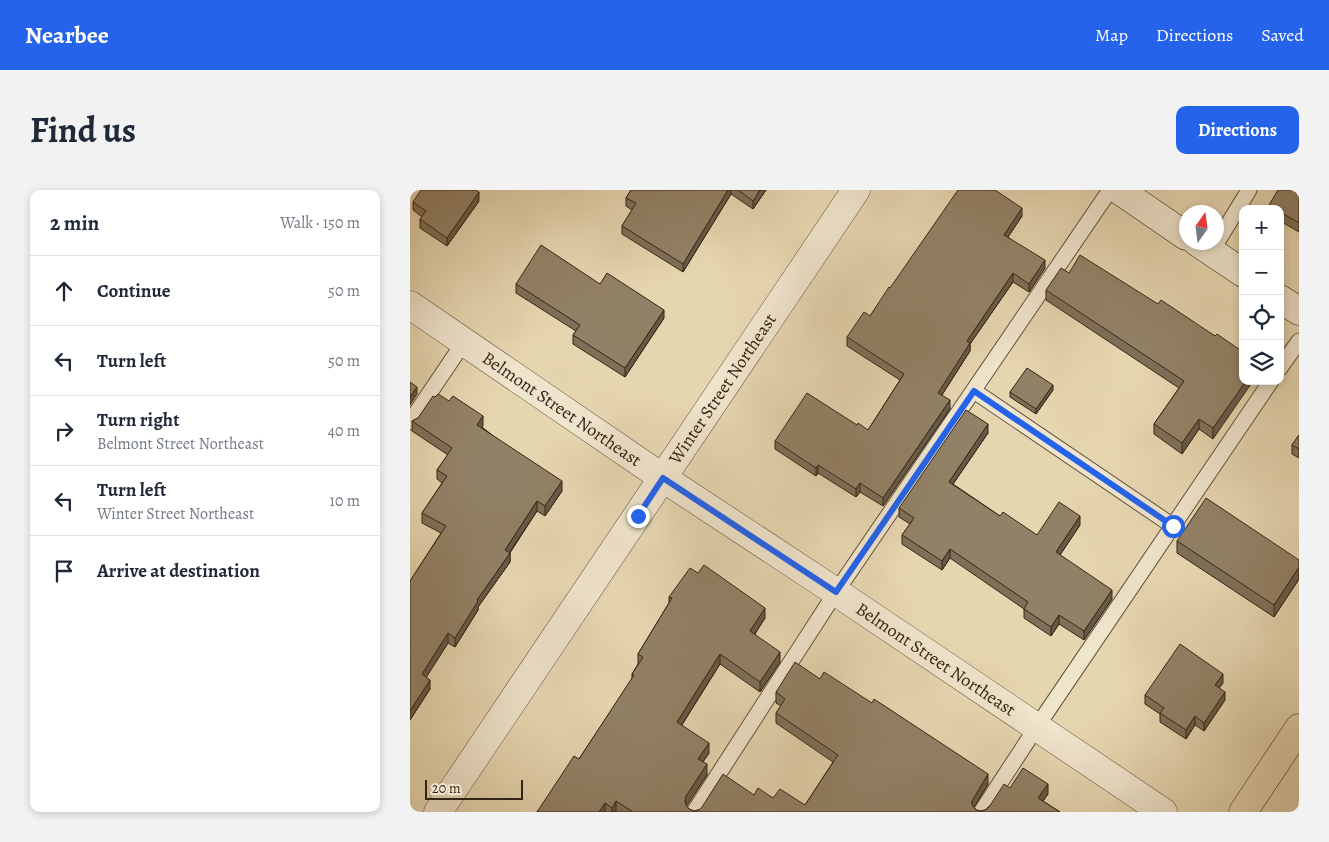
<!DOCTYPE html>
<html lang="en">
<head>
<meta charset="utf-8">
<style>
	:root { --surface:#fff; --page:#f2f2f3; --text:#1f2937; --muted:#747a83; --line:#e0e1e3; --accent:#2563eb }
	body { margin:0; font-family:Alegreya,serif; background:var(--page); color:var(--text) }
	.controls { position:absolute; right:15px; top:15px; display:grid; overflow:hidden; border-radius:10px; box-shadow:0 2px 8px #0003 }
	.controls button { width:45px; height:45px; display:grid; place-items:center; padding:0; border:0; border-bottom:1px solid var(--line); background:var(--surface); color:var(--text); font:25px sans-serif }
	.compass { position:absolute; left:769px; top:15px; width:45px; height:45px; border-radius:50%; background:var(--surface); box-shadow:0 2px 8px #0003; rotate:14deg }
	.scale { position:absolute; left:15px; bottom:12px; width:98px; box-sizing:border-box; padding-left:5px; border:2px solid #362515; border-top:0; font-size:14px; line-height:18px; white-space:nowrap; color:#362515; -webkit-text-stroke:4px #efe4cc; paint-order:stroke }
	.stop { position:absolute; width:15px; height:15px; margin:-11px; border:4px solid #2563eb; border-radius:50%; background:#fff }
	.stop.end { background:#2563eb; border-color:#fff; box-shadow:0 1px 5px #0008 }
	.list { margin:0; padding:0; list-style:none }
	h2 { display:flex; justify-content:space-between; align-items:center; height:65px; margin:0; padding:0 20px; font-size:21px }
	h2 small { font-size:16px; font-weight:400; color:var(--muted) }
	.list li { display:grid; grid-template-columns:32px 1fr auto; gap:15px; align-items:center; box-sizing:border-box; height:70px; padding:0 20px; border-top:1px solid var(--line) }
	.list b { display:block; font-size:19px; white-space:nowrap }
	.list p { margin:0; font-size:16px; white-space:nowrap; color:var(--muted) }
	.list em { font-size:16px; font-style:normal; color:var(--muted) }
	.icon { flex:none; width:28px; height:28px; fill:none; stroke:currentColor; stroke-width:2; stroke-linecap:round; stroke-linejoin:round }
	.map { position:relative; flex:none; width:889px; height:622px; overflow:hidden; border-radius:10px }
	header { display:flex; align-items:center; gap:30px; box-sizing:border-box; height:70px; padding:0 25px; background:var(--accent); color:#fff }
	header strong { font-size:24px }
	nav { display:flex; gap:28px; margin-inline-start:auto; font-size:18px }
	.intro { display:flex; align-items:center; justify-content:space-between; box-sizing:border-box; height:120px; padding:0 30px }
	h1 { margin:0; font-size:35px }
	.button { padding:12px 22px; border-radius:10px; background:var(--accent); color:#fff; font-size:18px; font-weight:700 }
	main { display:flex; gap:30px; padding:0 30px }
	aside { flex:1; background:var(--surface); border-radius:10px; box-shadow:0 2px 8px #0003 }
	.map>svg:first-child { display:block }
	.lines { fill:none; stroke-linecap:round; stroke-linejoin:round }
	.lane-casing { stroke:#62513c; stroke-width:17 }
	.street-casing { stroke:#62513c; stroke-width:29 }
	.secondary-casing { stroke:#362515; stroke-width:29 }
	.primary-casing { stroke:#362515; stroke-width:29 }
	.lane { stroke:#efe4cc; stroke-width:15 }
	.street { stroke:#efe4cc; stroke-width:28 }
	.secondary { stroke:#efe4cc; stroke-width:28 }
	.primary { stroke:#e6d6b0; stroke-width:28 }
	.wall { fill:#7e6f58; stroke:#362515 }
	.shaded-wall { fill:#665a47; stroke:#362515 }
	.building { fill:#928166; stroke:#362515 }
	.route { stroke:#2563eb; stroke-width:6 }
	.labels { text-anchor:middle; stroke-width:4; stroke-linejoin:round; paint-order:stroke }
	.street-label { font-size:18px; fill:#362515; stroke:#efe4cc }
</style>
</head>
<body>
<header>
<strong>Nearbee</strong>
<nav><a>Map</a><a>Directions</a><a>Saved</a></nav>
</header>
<div class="intro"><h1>Find us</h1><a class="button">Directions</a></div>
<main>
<aside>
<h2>2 min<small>Walk · 150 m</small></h2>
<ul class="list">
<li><svg class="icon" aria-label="ahead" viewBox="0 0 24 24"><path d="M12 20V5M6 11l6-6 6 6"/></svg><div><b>Continue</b></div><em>50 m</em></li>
<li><svg class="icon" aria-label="left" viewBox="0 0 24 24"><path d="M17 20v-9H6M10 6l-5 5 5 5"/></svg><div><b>Turn left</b></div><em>50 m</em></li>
<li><svg class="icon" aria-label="right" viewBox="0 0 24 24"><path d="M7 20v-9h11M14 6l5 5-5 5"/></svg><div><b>Turn right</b><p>Belmont Street Northeast</p></div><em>40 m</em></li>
<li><svg class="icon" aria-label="left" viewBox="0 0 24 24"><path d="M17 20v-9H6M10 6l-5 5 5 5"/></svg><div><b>Turn left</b><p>Winter Street Northeast</p></div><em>10 m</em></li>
<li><svg class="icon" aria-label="arrive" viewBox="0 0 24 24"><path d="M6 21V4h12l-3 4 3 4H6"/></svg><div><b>Arrive at destination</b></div></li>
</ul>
</aside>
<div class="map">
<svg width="889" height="622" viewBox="0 0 889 622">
	<rect width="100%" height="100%" fill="#e6d6b0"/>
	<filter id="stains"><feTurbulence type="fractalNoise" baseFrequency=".004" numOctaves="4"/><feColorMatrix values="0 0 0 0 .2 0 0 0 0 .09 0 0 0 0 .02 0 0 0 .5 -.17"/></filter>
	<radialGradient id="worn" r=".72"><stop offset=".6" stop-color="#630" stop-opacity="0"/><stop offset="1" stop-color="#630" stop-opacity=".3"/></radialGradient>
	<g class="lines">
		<g class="lane-casing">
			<g id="lane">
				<path d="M801,62L839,0"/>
				<path d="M870,178L889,151"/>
				<path d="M564,201L763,336"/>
				<path d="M0,232L54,152"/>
				<path d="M284,622L426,402L700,0"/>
				<path d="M571,622L626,538L861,191"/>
			</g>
		</g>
		<g class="street-casing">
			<g id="street">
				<path id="s1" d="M0,115L253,288L426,402L753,622"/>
				<path id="s2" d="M28,622L446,0"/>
			</g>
		</g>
		<g class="secondary-casing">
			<g id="secondary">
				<path d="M709,0L776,46"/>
				<path d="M787,52L833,83"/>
				<path d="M870,109L889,121"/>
			</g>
		</g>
		<g class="primary-casing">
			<path id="primary" d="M833,622L889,538"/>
		</g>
		<use href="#lane" class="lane"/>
		<use href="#street" class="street"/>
		<use href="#secondary" class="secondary"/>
		<use href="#primary" class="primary"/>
	</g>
	<g class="wall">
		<path d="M221,0H356L343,19L321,4L273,82L212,44V36L222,20L216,16V8Z"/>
		<path d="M889,0V42L870,31V19H859V15Z"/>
		<path d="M69,11L37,56L10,38V29L12,27L3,20V12Z"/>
		<path d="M612,26L598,47L635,78L619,102L603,92L560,154V161L532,205L540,219L473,316L450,302L446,307L408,283L406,286L365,259V251L447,235L458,240L490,190L437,156V147L460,126L480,98Z"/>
		<path d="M659,83L748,114L805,146L803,249L789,239L772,264L744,244V234L769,198L636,110V100Z"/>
		<path d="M106,94H190L254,128L215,187L163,154V145L166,141L106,103Z"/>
		<path d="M643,200L626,224L600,207V202Z"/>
		<path d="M25,207L73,236L72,237L152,301L135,326L127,321L100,363V372L68,417V420L45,457L38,453L16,487L20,499L0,530V391L31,343L12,333V323L32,293L27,289V280L38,265L2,241V231L8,228Z"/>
		<path d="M578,243L543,294L590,326L627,345L670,335L650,365L702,409L674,450L649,434L641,446L614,428V419L540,368L532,380L492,354V345L500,334L489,327V318Z"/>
		<path d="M889,245V268L882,264V255Z"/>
		<path d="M767,351L889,370V389L864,427L767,363Z"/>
		<path d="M259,407L355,428L345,444L370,472L350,502L310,474L272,535L299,563L293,572L297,585L276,616L279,619L284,621L344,605L363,608L395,615L423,572L366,533V523L371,516L366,513V502L410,489L578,594L564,617L566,620L571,621L575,620L600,598L638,604L633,611L650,622H127L169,569L222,489V484L228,474V464L259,413Z"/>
		<path d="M813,493L809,498L815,510L794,541L785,535L776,549L750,532V524L735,514V505Z"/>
	</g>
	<g class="shaded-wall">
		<path d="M318,0H321V4L273,82V74Z"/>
		<path d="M350,0H356L343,19V11Z"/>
		<path d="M69,2V11L37,56V48Z"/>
		<path d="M612,18V26L594,53V45Z"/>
		<path d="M635,70V78L619,102V94Z"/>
		<path d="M603,83V92L560,154V161L528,211V203L557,151Z"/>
		<path d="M254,120V128L215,187V178Z"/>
		<path d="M836,191H843L803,249V238Z"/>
		<path d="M643,195V200L626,224V219Z"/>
		<path d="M7,197V204L0,215V207Z"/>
		<path d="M540,210V219L473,316V308Z"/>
		<path d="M73,226V236L67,244V235Z"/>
		<path d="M789,229V239L772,264V253Z"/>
		<path d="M578,234V243L539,300V292Z"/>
		<path d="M408,275V283L406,286V278Z"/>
		<path d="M152,291V301L135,326V316Z"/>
		<path d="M450,293V302L446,307V299Z"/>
		<path d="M127,311V321L95,369V360Z"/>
		<path d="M670,326V335L646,371V362Z"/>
		<path d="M540,359V368L532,380V371Z"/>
		<path d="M100,363V372L68,417V420L45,457V448L67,410Z"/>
		<path d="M889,377V389L864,427V415Z"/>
		<path d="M702,400V409L674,450V441Z"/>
		<path d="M355,418V428L340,451V441Z"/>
		<path d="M649,425V434L641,446V437Z"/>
		<path d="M38,443V453L12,494V484Z"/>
		<path d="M370,462V472L350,502V492Z"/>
		<path d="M310,464V474L267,542V532Z"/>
		<path d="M813,484V493L805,504V495Z"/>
		<path d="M20,490V499L0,530V521Z"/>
		<path d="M815,502V510L794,541V533Z"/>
		<path d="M785,526V535L776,549V540Z"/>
		<path d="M299,553V563L288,579V569Z"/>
		<path d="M297,574V585L276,617L275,611L276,606Z"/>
		<path d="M578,584V594L562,621V611Z"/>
		<path d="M638,594V604L628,618V608Z"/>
		<path d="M206,611V622H202V618Z"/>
		<path d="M195,613V622H189Z"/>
	</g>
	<g class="building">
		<path d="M11,0H65L69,2L37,48L10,29L16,21L3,12Z"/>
		<path d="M221,0H318L273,74L212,36L226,13L216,8Z"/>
		<path d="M328,0H350L343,11Z"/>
		<path d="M548,0H585L612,18L594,45L635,70L619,94L603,83L557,151L560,153L528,203L540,210L473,308L450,293L446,299L408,275L406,278L365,251L397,203L447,235L448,233L458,240L494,184L437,147L454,122L460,126L479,97L480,98Z"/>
		<path d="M868,0H889V33L870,22V19H865L859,15Z"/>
		<path d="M131,55L190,94L197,83L254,120L215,178L163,145L170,135L106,94Z"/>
		<path d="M670,65L748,114L751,110L805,146L807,144L833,162V191H836L803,238L789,229L772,253L744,234L774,191L636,100L651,78L659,83Z"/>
		<path d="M617,178L643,195L626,219L600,202Z"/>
		<path d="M0,192L7,197L0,207Z"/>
		<path d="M28,204L39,211L43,206L73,226L67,235L152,291L135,316L127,311L95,360L100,363L67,410L68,411L45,448L38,443L12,484L20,490L0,521V391L36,336L12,323L37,286L27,280L42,258L2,231L8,228L23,206L25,207Z"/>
		<path d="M556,220L578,234L539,292L590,326L593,322L627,345L649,312L670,326L646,362L702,400L674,441L649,425L641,437L614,419L618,412L540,359L532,371L492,345L504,328L489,318Z"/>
		<path d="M889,245V259L882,255Z"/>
		<path d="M796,308L889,370V377L864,415L767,351Z"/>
		<path d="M294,375L355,418L340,441L370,462L350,492L310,464L267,532L299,553L288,569L297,574L276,606L275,611L276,615L279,619L284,621L289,620L292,617L313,584L344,605L348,598L363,608L370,599L395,615L428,565L366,523L375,509L366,502L385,472L410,489L414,482L462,513L464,509L578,584L562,611V615L566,620L571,621L575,620L579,617L594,594L600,598L613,578L638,594L628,608L650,622H223L206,611L202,618L195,613L189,622H127L164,566L169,569L224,485L222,484L233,467L228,464L262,408L259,407L280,378L288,383Z"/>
		<path d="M770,454L813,484L805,495L815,502L794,533L785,526L776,540L750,523L754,518L735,505Z"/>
	</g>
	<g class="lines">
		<path class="route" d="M228,326L253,288L426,402L564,201L763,336"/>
	</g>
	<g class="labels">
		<g class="street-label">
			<text dy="6" stroke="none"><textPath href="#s2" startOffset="510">Winter Street Northeast</textPath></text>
			<text dy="6" stroke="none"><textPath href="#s1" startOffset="184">Belmont Street Northeast</textPath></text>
			<text dy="6" stroke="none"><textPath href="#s1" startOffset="634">Belmont Street Northeast</textPath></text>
		</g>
	</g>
	<rect width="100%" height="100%" filter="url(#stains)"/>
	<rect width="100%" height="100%" fill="url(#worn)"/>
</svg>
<div class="controls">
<button>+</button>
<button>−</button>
<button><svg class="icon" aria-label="locate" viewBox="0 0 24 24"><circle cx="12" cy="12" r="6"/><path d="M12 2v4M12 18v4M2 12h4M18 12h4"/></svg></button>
<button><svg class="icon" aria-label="layers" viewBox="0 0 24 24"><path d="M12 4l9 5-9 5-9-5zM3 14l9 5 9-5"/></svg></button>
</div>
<svg class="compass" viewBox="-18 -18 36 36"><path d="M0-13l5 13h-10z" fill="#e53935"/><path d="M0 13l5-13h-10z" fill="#747a83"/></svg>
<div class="scale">20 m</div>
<div class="stop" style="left:763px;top:336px"></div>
<div class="stop end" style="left:228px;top:326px"></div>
</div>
</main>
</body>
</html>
